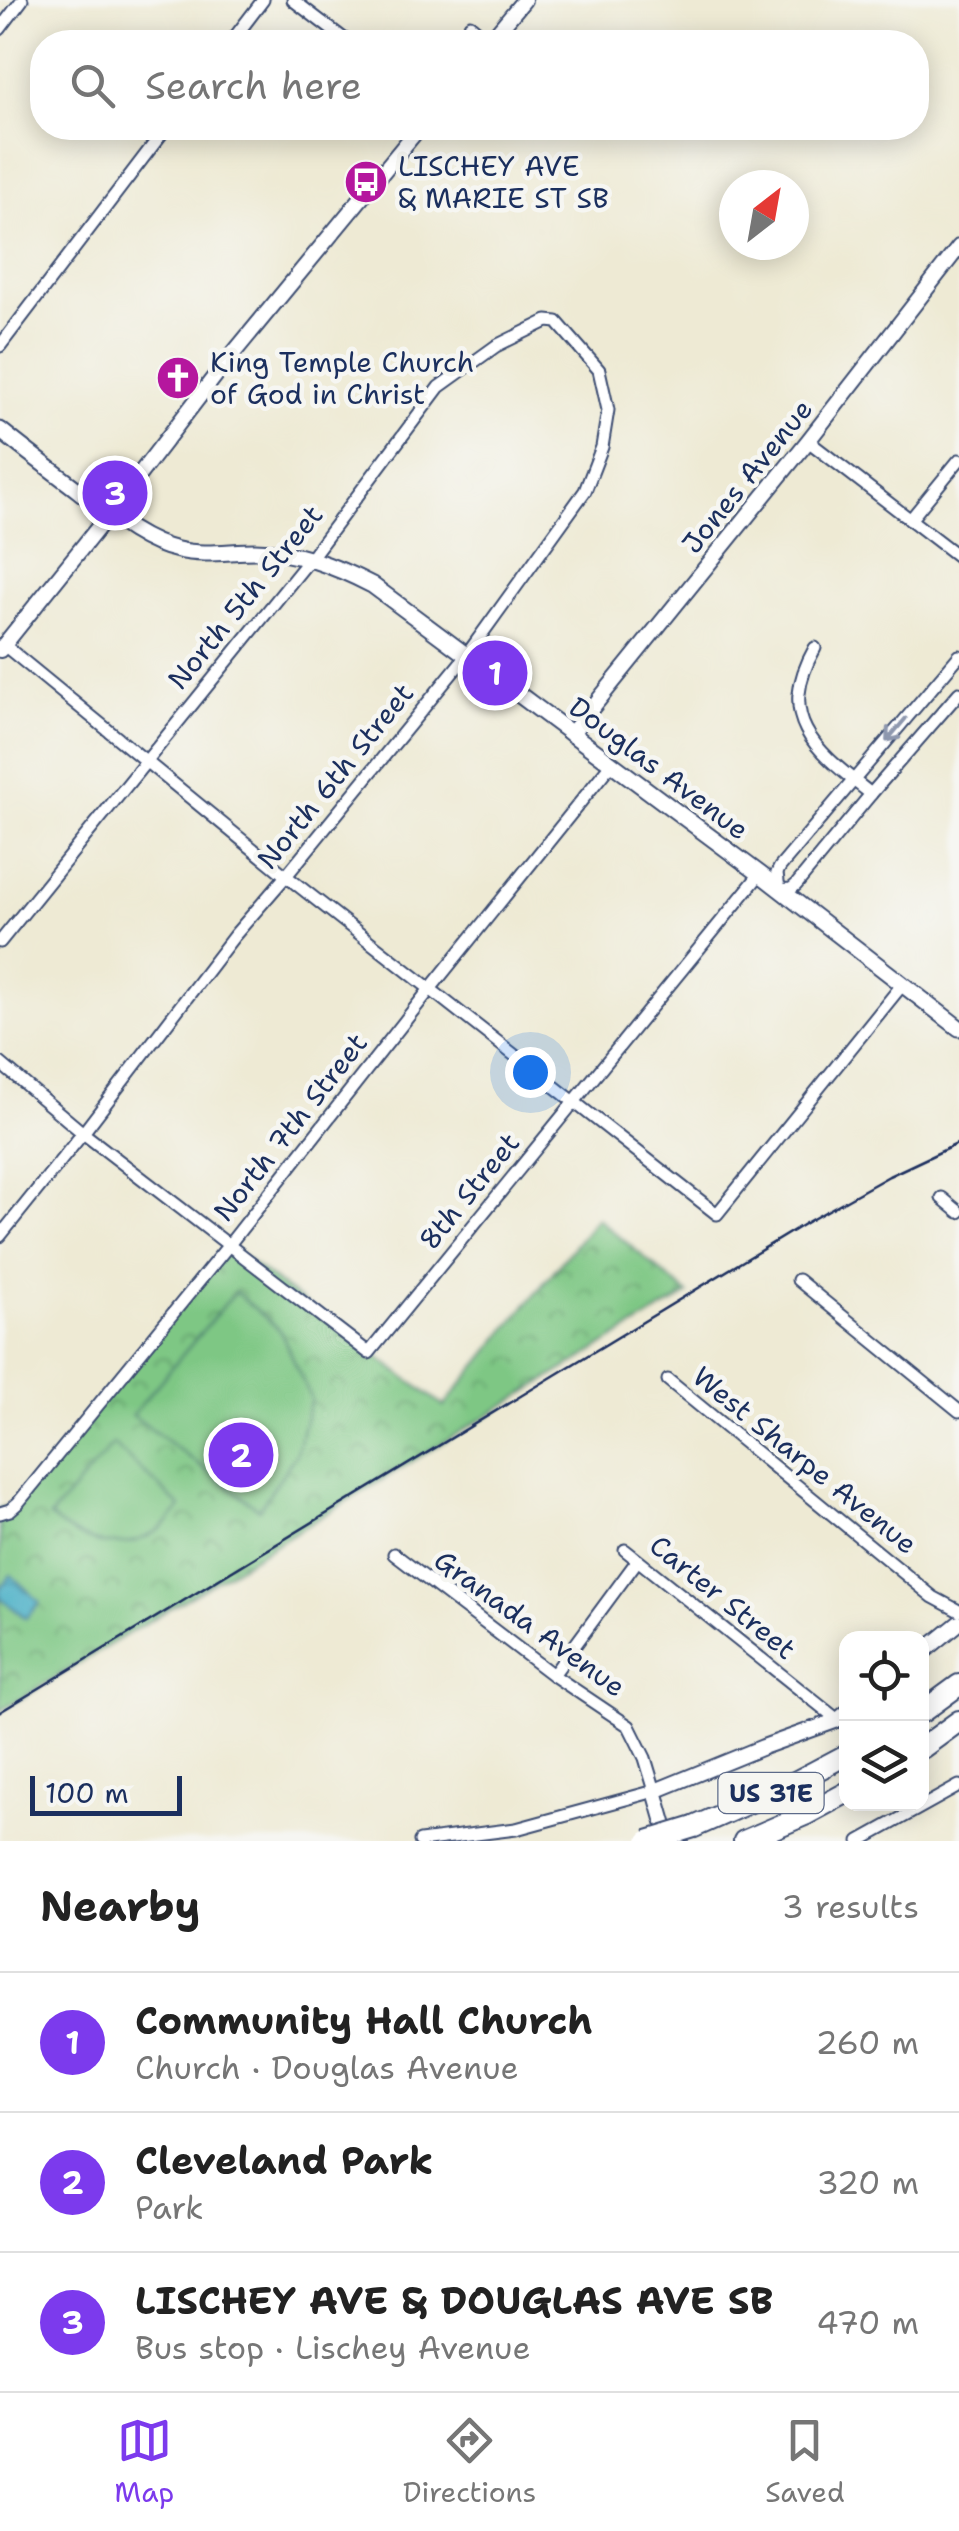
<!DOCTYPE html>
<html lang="en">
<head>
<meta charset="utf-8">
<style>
	:root { --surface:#fff; --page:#f6f6f6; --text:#222; --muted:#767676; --line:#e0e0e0; --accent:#7c3aed }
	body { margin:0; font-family:"Shantell Sans",sans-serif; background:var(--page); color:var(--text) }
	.controls { position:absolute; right:30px; bottom:30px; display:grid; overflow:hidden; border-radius:20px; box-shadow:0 5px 25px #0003 }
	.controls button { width:90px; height:90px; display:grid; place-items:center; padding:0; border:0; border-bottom:2px solid var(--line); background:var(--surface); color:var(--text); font:50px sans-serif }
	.compass { position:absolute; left:719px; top:170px; width:90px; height:90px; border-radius:50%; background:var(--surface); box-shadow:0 5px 25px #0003; rotate:31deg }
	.scale { position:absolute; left:30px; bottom:25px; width:152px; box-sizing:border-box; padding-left:10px; border:5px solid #1b2f5e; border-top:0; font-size:28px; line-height:35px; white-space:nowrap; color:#1b2f5e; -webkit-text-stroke:8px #f6f6f2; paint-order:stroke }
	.you { position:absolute; left:530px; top:1072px; width:35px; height:35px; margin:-25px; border:8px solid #fff; border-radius:50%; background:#1a73e8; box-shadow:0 0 0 15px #1a73e833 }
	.badge { display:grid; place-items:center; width:65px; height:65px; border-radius:50%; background:var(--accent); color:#fff; font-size:32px; font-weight:700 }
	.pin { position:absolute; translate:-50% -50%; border:5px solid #fff; box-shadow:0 2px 10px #0006 }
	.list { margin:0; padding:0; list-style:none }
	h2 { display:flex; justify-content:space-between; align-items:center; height:130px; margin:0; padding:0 40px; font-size:42px }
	h2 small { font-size:32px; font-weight:400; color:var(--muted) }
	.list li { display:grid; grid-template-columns:65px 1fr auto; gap:30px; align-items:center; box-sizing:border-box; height:140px; padding:0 40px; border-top:2px solid var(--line) }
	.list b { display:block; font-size:38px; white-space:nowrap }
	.list p { margin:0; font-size:32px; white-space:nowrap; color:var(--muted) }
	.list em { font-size:32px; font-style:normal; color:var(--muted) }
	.icon { flex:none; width:55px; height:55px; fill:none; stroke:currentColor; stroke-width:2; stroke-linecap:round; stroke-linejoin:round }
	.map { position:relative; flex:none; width:959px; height:1841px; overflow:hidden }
	.search { position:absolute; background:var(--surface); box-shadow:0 5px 25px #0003; left:30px; right:30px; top:30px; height:110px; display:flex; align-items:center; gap:25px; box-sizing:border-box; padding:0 35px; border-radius:40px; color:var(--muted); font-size:38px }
	.sheet { height:550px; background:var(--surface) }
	nav { display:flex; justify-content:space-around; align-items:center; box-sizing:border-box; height:140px; border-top:2px solid var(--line); background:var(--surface); font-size:28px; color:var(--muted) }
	nav a { display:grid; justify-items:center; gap:5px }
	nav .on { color:var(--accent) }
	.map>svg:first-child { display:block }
	.park { fill:url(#park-crowns); stroke:#4c7b71; stroke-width:2.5 }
	.pitch { fill:#7ec784; stroke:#4c7b71; stroke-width:2.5 }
	.water { fill:url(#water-waves); stroke:#316f92; stroke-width:2.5 }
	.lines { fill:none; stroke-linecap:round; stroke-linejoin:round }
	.minor-casing { stroke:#3b4b70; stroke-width:15 }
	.tertiary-casing { stroke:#3b4b70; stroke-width:18 }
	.secondary-casing { stroke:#3b4b70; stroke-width:19 }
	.motorway-casing { stroke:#3b4b70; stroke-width:24 }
	.minor { stroke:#fff; stroke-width:11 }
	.tertiary { stroke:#fff; stroke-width:14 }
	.secondary { stroke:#fff; stroke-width:15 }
	.motorway { stroke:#fff; stroke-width:20 }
	.rail { stroke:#1b2f5e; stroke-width:2.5 }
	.motorway-bridge-casing { stroke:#3b4b70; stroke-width:24; stroke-linecap:butt }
	.motorway-bridge { stroke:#fff; stroke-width:20 }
	.oneway { stroke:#8d97ae }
	.labels { text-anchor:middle; stroke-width:9; stroke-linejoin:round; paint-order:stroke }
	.shield { fill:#f6f6f2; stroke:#5d6b8a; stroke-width:2.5 }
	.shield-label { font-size:25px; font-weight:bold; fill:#1b2f5e }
	.poi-label { font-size:28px; fill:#1b2f5e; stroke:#f6f6f2; text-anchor:start }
	.street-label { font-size:28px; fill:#1b2f5e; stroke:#f6f6f2 }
</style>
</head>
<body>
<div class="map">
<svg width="959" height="1841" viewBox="0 0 959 1841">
	<defs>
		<pattern id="park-crowns" width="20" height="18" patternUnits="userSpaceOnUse" patternTransform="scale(2.5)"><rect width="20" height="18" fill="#7ec784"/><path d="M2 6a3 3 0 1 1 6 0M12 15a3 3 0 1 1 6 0" fill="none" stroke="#66a26f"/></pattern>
		<pattern id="water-waves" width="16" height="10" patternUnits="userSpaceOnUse" patternTransform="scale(2.5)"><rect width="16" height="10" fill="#47afc6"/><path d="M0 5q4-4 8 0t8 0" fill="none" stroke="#3a8fa4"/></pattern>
	</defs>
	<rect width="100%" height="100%" fill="#f6f6f2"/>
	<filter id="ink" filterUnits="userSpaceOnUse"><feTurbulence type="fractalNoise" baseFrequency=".01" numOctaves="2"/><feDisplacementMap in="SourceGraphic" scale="20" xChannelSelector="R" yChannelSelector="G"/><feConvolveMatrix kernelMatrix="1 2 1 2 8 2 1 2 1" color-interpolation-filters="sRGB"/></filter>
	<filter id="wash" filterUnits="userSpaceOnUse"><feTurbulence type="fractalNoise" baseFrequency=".0048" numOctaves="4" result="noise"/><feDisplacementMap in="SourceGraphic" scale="40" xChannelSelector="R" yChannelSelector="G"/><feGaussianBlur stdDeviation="2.25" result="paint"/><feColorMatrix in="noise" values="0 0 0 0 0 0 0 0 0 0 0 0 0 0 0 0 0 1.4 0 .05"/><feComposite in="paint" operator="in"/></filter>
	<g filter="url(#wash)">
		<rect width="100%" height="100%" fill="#eeead4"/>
		<path class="park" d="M597,1218L688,1294L0,1711V1509L18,1502L228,1246L444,1406Z"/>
		<g class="pitch">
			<path d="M235,1292L280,1330L311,1399L296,1454L259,1509L132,1415Z"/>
			<path d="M113,1444L181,1507C174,1515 167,1524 159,1530C122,1555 82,1544 50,1517Z"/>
		</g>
		<path class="water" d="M11,1575L40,1602L26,1618L0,1598V1589Z"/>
	</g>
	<g filter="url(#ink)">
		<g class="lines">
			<g class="minor-casing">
				<g id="minor">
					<path d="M293,0L348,42"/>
					<path d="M0,29L22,0"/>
					<path d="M453,41L455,42"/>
					<path d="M231,42L263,0"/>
					<path d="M468,42L477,31L470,25"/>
					<path d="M0,346L166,128"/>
					<path d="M808,441L959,557"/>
					<path d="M910,520L959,460"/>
					<path d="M4,645L286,876L717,1214L902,985"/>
					<path d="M815,648C774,721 817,751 871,794"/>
					<path d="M959,656L780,867L777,873L779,890L791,889L796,885L871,794L959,693"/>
					<path d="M0,942L310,559L439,387L496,346L547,321L557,322L599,370L608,410L602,447L585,491L466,656L286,876L234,936L83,1133L0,1236"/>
					<path d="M0,1063L83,1133L369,1353L760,874"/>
					<path d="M942,1198L959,1212"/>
					<path d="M798,1280L959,1411"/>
					<path d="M668,1380L933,1597L959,1611"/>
					<path d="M0,1513L10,1510L18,1503L228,1246L430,989L611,764"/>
					<path d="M625,1550L838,1720"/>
					<path d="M394,1554L553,1675L629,1726L645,1758L655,1791L516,1829L420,1841"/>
					<path d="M553,1675L637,1561"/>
					<path d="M860,1841L959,1786"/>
				</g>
			</g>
			<g class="tertiary-casing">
				<g id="tertiary">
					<path d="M489,42L524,0"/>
					<path d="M0,650L109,514L222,367L419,128"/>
					<path d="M571,734L808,441L959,247"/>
					<path d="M922,1653L959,1623"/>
					<path d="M669,1840L655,1791L763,1747L838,1720L846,1713"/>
				</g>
			</g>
			<g class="secondary-casing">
				<path id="secondary" d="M0,430C26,451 53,471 79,491C109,514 141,542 178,550C203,556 229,551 255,551C297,551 335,566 372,585L760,874L959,1028"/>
			</g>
			<g class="motorway-casing">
				<g id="motorway">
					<path d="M922,1712L959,1685"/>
					<path d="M922,1748L959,1721"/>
					<path d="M694,1827L793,1783L846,1755"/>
					<path d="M744,1841L807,1814L846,1793"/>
				</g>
			</g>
			<use href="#minor" class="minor"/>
			<use href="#tertiary" class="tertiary"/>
			<use href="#secondary" class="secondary"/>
			<use href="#motorway" class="motorway"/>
			<path class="rail" d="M0,1712L809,1221L889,1176L959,1143"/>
			<g class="motorway-bridge-casing">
				<path id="motorway-bridge" d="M648,1841L694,1827"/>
			</g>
			<use href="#motorway-bridge" class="motorway-bridge"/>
		</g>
		<defs><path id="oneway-shaft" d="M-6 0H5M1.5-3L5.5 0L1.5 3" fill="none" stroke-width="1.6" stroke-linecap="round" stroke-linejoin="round" transform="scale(2.5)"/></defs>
		<use class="oneway" href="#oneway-shaft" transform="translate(896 730) rotate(130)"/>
	</g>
	<defs>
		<g id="bus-disc" transform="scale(2.25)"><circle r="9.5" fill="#b5179e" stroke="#f6f6f2"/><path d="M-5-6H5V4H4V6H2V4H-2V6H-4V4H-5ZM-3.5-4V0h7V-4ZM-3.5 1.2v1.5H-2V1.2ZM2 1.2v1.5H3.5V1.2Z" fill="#fff"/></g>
		<g id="church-disc" transform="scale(2.25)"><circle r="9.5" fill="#b5179e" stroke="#f6f6f2"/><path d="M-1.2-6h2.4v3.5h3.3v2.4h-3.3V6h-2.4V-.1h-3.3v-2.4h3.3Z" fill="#fff"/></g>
	</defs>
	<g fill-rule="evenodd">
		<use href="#bus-disc" x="366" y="182"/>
		<use href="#church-disc" x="178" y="378"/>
	</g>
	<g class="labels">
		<rect class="shield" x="718.5" y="1773" width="105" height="40" rx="8"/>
		<g class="shield-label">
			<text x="771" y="1802">US 31E</text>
		</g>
		<g class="poi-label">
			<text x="398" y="176">LISCHEY AVE<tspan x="398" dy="32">&amp; MARIE ST SB</tspan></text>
			<text x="210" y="372">King Temple Church<tspan x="210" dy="32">of God in Christ</tspan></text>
		</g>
		<g class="street-label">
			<text transform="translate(747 476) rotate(-51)" y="10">Jones Avenue</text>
			<text transform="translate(245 597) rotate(-51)" y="10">North 5th Street</text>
			<text transform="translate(659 768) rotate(37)" y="10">Douglas Avenue</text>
			<text transform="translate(335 776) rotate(-51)" y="10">North 6th Street</text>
			<text transform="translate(290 1127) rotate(-52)" y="10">North 7th Street</text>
			<text transform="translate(469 1191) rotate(-51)" y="10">8th Street</text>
			<text transform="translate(805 1460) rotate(39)" y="10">West Sharpe Avenue</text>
			<text transform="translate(723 1597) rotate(39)" y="10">Carter Street</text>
			<text transform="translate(530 1623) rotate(36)" y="10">Granada Avenue</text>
		</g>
	</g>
</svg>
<div class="controls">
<button><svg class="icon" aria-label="locate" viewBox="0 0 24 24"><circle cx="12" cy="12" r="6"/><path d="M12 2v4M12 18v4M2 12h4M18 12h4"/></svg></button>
<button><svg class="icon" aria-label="layers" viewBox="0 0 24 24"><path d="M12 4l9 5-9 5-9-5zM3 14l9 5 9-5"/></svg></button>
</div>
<svg class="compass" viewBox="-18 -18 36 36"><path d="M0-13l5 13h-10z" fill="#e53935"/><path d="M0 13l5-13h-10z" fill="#767676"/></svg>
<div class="scale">100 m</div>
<div class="you"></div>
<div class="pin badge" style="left:495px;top:673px">1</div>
<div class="pin badge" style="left:241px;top:1455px">2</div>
<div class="pin badge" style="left:115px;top:493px">3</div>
<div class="search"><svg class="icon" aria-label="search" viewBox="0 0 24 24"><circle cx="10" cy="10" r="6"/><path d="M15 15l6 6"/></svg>Search here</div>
</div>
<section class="sheet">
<h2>Nearby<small>3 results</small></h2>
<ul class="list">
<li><span class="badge">1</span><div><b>Community Hall Church</b><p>Church · Douglas Avenue</p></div><em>260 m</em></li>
<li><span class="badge">2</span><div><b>Cleveland Park</b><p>Park</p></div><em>320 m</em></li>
<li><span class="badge">3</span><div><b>LISCHEY AVE &amp; DOUGLAS AVE SB</b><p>Bus stop · Lischey Avenue</p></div><em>470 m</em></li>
</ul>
</section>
<nav>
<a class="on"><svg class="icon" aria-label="map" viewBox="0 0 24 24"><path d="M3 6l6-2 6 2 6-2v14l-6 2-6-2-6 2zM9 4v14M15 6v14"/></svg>Map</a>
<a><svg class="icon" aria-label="directions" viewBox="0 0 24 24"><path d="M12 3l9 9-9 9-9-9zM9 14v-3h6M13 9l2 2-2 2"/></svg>Directions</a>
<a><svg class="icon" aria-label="saved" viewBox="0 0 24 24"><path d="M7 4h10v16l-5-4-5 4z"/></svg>Saved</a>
</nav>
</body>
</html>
